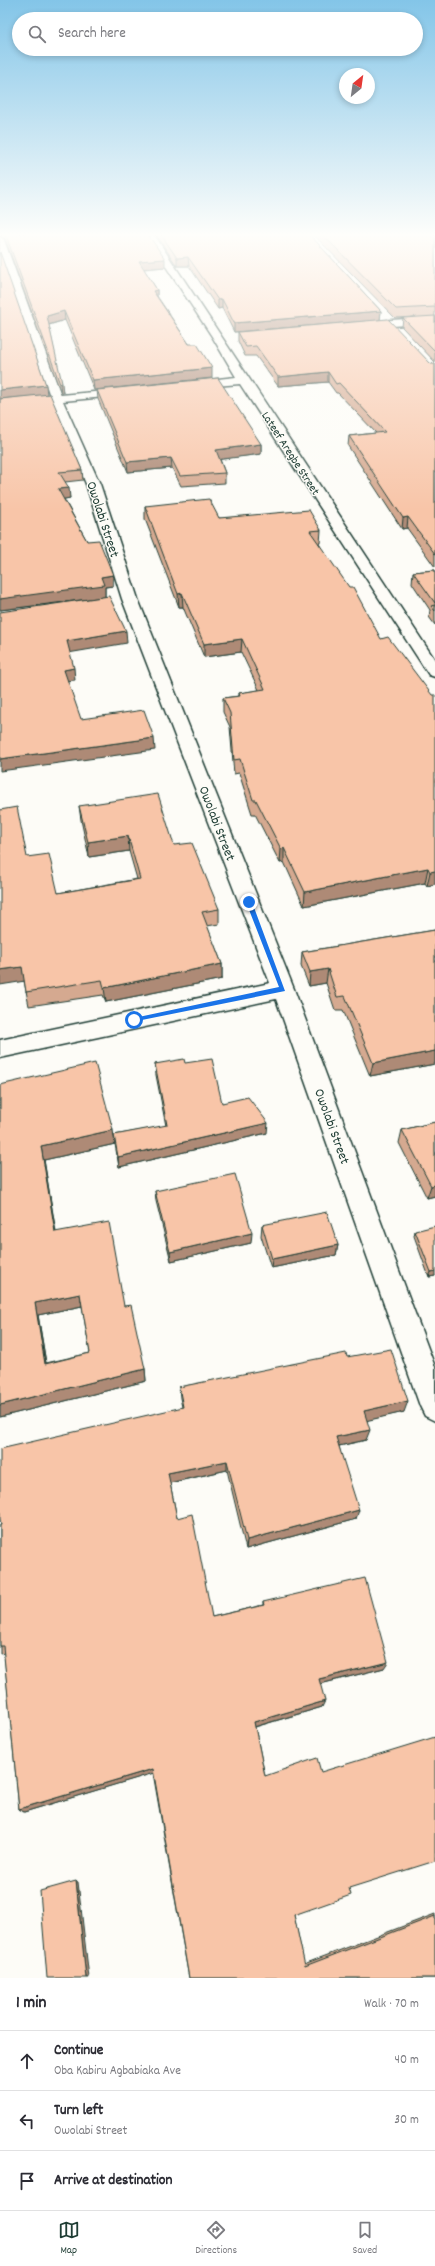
<!DOCTYPE html>
<html lang="en">
<head>
<meta charset="utf-8">
<style>
	:root { --surface:#fff; --page:#f2f2f3; --text:#2b2b33; --muted:#7c7c81; --line:#e1e1e2; --accent:#1f3d34 }
	body { margin:0; font-family:Dekko,sans-serif; background:var(--page); color:var(--text) }
	.compass { position:absolute; left:339px; top:68px; width:36px; height:36px; border-radius:50%; background:var(--surface); box-shadow:0 2px 6px #0003; rotate:29deg }
	.stop { position:absolute; width:12px; height:12px; margin:-9px; border:3px solid #1a73e8; border-radius:50%; background:#fff }
	.stop.end { background:#1a73e8; border-color:#fff; box-shadow:0 1px 4px #0008 }
	.list { margin:0; padding:0; list-style:none }
	h2 { display:flex; justify-content:space-between; align-items:center; height:52px; margin:0; padding:0 16px; font-size:17px }
	h2 small { font-size:13px; font-weight:400; color:var(--muted) }
	.list li { display:grid; grid-template-columns:26px 1fr auto; gap:12px; align-items:center; box-sizing:border-box; height:60px; padding:0 16px; border-top:1px solid var(--line) }
	.list b { display:block; font-size:15px; white-space:nowrap }
	.list p { margin:0; font-size:13px; white-space:nowrap; color:var(--muted) }
	.list em { font-size:13px; font-style:normal; color:var(--muted) }
	.icon { flex:none; width:22px; height:22px; fill:none; stroke:currentColor; stroke-width:2; stroke-linecap:round; stroke-linejoin:round }
	.map { position:relative; flex:none; width:435px; height:1978px; overflow:hidden }
	.search { position:absolute; background:var(--surface); box-shadow:0 2px 6px #0003; left:12px; right:12px; top:12px; height:44px; display:flex; align-items:center; gap:10px; box-sizing:border-box; padding:0 14px; border-radius:22px; color:var(--muted); font-size:15px }
	.sheet { height:232px; background:var(--surface) }
	nav { display:flex; justify-content:space-around; align-items:center; box-sizing:border-box; height:56px; border-top:1px solid var(--line); background:var(--surface); font-size:11px; color:var(--muted) }
	nav a { display:grid; justify-items:center; gap:2px }
	nav .on { color:var(--accent) }
	.map>svg:first-child { display:block }
	.lines { fill:none; stroke-linecap:round; stroke-linejoin:round }
	.minor-casing { stroke:#1f3d34; stroke-width:3 }
	.minor { fill:#fdfcf7; fill-rule:evenodd }
	.wall { fill:#d5a990; stroke:#1f3d34; fill-rule:evenodd }
	.shaded-wall { fill:#ae8a76; stroke:#1f3d34 }
	.building { fill:#f8c5a8; stroke:#1f3d34; fill-rule:evenodd }
	.route { fill:#1a73e8 }
	.labels { text-anchor:middle; stroke-width:3; stroke-linejoin:round; paint-order:stroke }
	.far-street-label { font-size:12px; fill:#1f3d34; stroke:#fdfcf7 }
	.street-label { font-size:14px; fill:#1f3d34; stroke:#fdfcf7 }
</style>
</head>
<body>
<div class="map">
<svg width="435" height="1978" viewBox="0 0 435 1978">
	<rect width="100%" height="100%" fill="#fdfcf7"/>
	<filter id="ink" filterUnits="userSpaceOnUse"><feTurbulence type="fractalNoise" baseFrequency=".025" numOctaves="2"/><feDisplacementMap in="SourceGraphic" scale="8" xChannelSelector="R" yChannelSelector="G"/><feConvolveMatrix kernelMatrix="1 2 1 2 8 2 1 2 1" color-interpolation-filters="sRGB"/></filter>
	<g filter="url(#ink)">
		<g class="lines">
			<g class="minor-casing">
				<g id="minor">
					<path d="M144,233H153L435,660V677L429,675L427,672L240,384L190,388L184,385L190,382L236,377L213,338Z"/>
					<path d="M0,237L4,240L61,395L126,389L132,392L126,395L63,401L100,484L138,599L294,989L435,1367V1421L425,1416L420,1406L276,999L0,1058V1040L270,983L122,599L86,484L52,402L0,407V401L50,396L0,253Z"/>
					<path d="M435,317V323L363,328L358,325L363,322Z"/>
				</g>
			</g>
			<use href="#minor" class="minor"/>
		</g>
		<g class="wall">
			<path d="M0,233H147L165,267L144,269L157,290V296L212,378L94,390L65,320L49,325L63,393H61L5,239L1,236Z"/>
			<path d="M155,233H308L381,311L380,320L234,332L222,308L218,309L189,266H177Z"/>
			<path d="M312,233H435V362L402,327L403,318L416,317L395,318Z"/>
			<path d="M238,332L435,364V567L407,528L402,529L348,446L349,436L376,433L338,393H336L328,382L278,386L256,356H245L238,341Z"/>
			<path d="M97,390L261,444V454L220,459L225,473V483L181,486L172,468L128,472L98,399Z"/>
			<path d="M47,394L82,470L83,480L65,482L70,498L64,499L87,541L113,575V586L105,587V597L0,610Z"/>
			<path d="M145,506L219,518L321,530L320,543H319L435,884L427,886L425,883L304,906L284,862L280,863L255,814H252L239,773L234,774L230,727L223,712V698L239,696V693L259,690L241,652L204,657L183,607H179L145,519Z"/>
			<path d="M435,570V625L429,617L430,610L412,583L413,572Z"/>
			<path d="M79,806L174,845L219,909V924L207,926L222,964V979L106,1002L103,995L29,1006L24,981L27,857L58,893L137,879L129,851L89,857L81,820Z"/>
			<path d="M435,930V1064L370,1076L343,1010H335L326,983L309,986L301,966L302,952Z"/>
			<path d="M185,1063L222,1103L267,1133L119,1167L115,1144L44,1160L56,1232L124,1306L145,1369L146,1381L0,1417V1085L114,1135L166,1126L156,1075L155,1064ZM82,1306L90,1353L46,1363L38,1315Z"/>
			<path d="M435,1122V1196L427,1198L399,1143L402,1130Z"/>
			<path d="M155,1191L251,1243L171,1261L156,1201Z"/>
			<path d="M262,1225L338,1245L336,1255L271,1268L261,1236Z"/>
			<path d="M415,1231L435,1276L429,1277L414,1236Z"/>
			<path d="M347,1357L404,1412L367,1420L366,1440L339,1446L356,1519L246,1549L227,1470L170,1483L177,1518L212,1617L263,1605V1602L384,1668L320,1684L322,1707L255,1727L265,1776L349,1888L294,1915L304,1964L435,1914V1978H189L153,1773L24,1812L19,1809L4,1653L0,1654V1525L182,1407L180,1398L179,1387Z"/>
		</g>
		<g class="shaded-wall">
			<path d="M188,257L189,266H177V258Z"/>
			<path d="M165,259V267L140,269L139,261Z"/>
			<path d="M157,290V299L153,291Z"/>
			<path d="M222,299V308L218,309V300Z"/>
			<path d="M64,311L65,320L48,325L47,316Z"/>
			<path d="M381,311L380,320L234,332V323Z"/>
			<path d="M212,368V378L94,390L93,380Z"/>
			<path d="M328,372V382L278,386V377Z"/>
			<path d="M62,383L63,393H61L60,384Z"/>
			<path d="M46,385L47,395L0,399V390Z"/>
			<path d="M261,444V454L216,460V450Z"/>
			<path d="M171,458L172,468L128,472L127,462Z"/>
			<path d="M69,488L70,498L60,500L58,489Z"/>
			<path d="M408,517L407,528L402,529L403,518Z"/>
			<path d="M113,575V586L105,587V597L0,610V599L101,577Z"/>
			<path d="M182,593L183,607H179L178,594Z"/>
			<path d="M126,631L127,643L68,653L67,641Z"/>
			<path d="M242,639L241,652L204,657V644Z"/>
			<path d="M74,668L75,680L65,681L64,670Z"/>
			<path d="M154,738L155,750L0,771V759Z"/>
			<path d="M128,836L129,851L89,857L88,842Z"/>
			<path d="M284,848V862L280,863L281,849Z"/>
			<path d="M428,868L425,883L304,906L305,892Z"/>
			<path d="M435,871V884L427,886L430,872Z"/>
			<path d="M222,964V979L106,1002L104,988Z"/>
			<path d="M22,967L25,981L0,985V970Z"/>
			<path d="M328,969L326,983L309,986L310,972Z"/>
			<path d="M435,1051V1064L370,1076L373,1063Z"/>
			<path d="M268,1123L267,1133L119,1167L118,1157Z"/>
			<path d="M113,1130L115,1144L44,1160L58,1246L55,1232L41,1146Z"/>
			<path d="M435,1185V1196L427,1198L431,1186Z"/>
			<path d="M252,1233L251,1243L171,1261L170,1252Z"/>
			<path d="M338,1245L336,1255L271,1268L272,1259Z"/>
			<path d="M435,1271V1276L429,1277L431,1272Z"/>
			<path d="M80,1294L82,1306L38,1315L48,1375L45,1364L35,1303Z"/>
			<path d="M145,1369L146,1381L0,1417V1405Z"/>
			<path d="M408,1401L404,1412L361,1422L364,1411Z"/>
			<path d="M370,1430L366,1440L334,1447L336,1437Z"/>
			<path d="M227,1461V1470L169,1483L168,1473Z"/>
			<path d="M359,1510L356,1519L246,1549L247,1540Z"/>
			<path d="M388,1662L384,1668L316,1685L319,1679Z"/>
			<path d="M325,1701L322,1707L254,1727V1722Z"/>
			<path d="M153,1769L154,1773L24,1812L19,1809Z"/>
			<path d="M76,1881L78,1882L89,1978H86Z"/>
		</g>
		<g class="building">
			<path d="M5,233H147L165,259L139,261L157,290L153,291L189,344H197L212,368L93,380L64,311L47,316L62,383L60,384Z"/>
			<path d="M160,233H308L381,311L234,323L222,299L218,300L188,257L177,258Z"/>
			<path d="M321,233H435V307L396,309Z"/>
			<path d="M0,252L46,385L0,390Z"/>
			<path d="M435,316V351L403,318Z"/>
			<path d="M388,319L431,364H435V554L408,517L403,518L349,436L385,432L339,383L336,384L328,372L278,377L256,346L246,347L238,332Z"/>
			<path d="M218,378L261,444L216,450L225,473L180,476L171,458L127,462L97,390Z"/>
			<path d="M50,394L82,470L59,472L69,488L58,489L87,541L99,540L113,575L101,577L104,585L0,599V399Z"/>
			<path d="M209,499L219,518L309,510L321,530L310,531L349,587H353L381,639L388,637L432,695H435V871L430,872L428,868L305,892L284,848L281,849L256,800H253L240,759L234,760L230,713L223,698L240,696L239,693L265,689L242,639L204,644L182,593L178,594L145,506Z"/>
			<path d="M435,570V603L413,572Z"/>
			<path d="M109,596L126,631L67,641L74,668L64,670L81,719L144,710L154,738L0,759V612Z"/>
			<path d="M435,605V611L431,606Z"/>
			<path d="M158,794L174,845L192,843L219,909L202,912L222,964L104,988L102,980L26,992L22,967L0,970V810L17,807L27,857L49,854L58,893L140,879L128,836L88,842L79,806Z"/>
			<path d="M435,930V1051L373,1063L345,996L337,997L328,969L310,972L302,952Z"/>
			<path d="M184,1059L185,1063L212,1059L222,1103L248,1097L268,1123L118,1157L114,1135L167,1125L155,1064Z"/>
			<path d="M95,1063L113,1130L41,1146L55,1232L109,1222L124,1306L131,1305L145,1369L0,1405V1085ZM80,1294L90,1353L45,1364L35,1303Z"/>
			<path d="M435,1122V1185L431,1186L402,1130Z"/>
			<path d="M235,1174L252,1233L170,1252L155,1191Z"/>
			<path d="M327,1212L338,1245L272,1259L262,1225Z"/>
			<path d="M435,1226V1271L431,1272L415,1231Z"/>
			<path d="M391,1349L408,1401L364,1411L370,1430L336,1437L359,1510L247,1540L227,1461L168,1473L177,1518L192,1514L212,1617L264,1605L263,1602L365,1578L388,1662L319,1679L325,1701L254,1722L265,1776L317,1758L321,1772L435,1737V1861L349,1888L351,1895L294,1915L305,1966L435,1916V1978H189L153,1769L19,1809L3,1646H0V1525H1L0,1518V1449L183,1407L179,1387L346,1353L347,1357Z"/>
			<path d="M76,1881L86,1978H47L40,1891Z"/>
		</g>
	</g>
	<linearGradient id="sky" x2="0" y2="1"><stop stop-color="#83c5e8"/><stop offset="0.46" stop-color="#fefefb"/><stop offset="1" stop-color="#fefefb" stop-opacity="0"/></linearGradient>
	<rect width="435" height="510" fill="url(#sky)"/>
	<path class="route" d="M249,900L252,902L285,991L132,1022L131,1020L134,1018L279,987L246,902Z"/>
	<g class="labels">
		<g class="far-street-label">
			<text transform="translate(291 453) rotate(57)" y="4">Lateef Aregbe Street</text>
		</g>
		<g class="street-label">
			<text transform="translate(104 519) rotate(72)" y="5">Owolabi Street</text>
			<text transform="translate(218 823) rotate(69)" y="5">Owolabi Street</text>
			<text transform="translate(333 1126) rotate(70)" y="5">Owolabi Street</text>
		</g>
	</g>
</svg>
<svg class="compass" viewBox="-18 -18 36 36"><path d="M0-13l5 13h-10z" fill="#e53935"/><path d="M0 13l5-13h-10z" fill="#7c7c81"/></svg>
<div class="stop" style="left:134px;top:1020px"></div>
<div class="stop end" style="left:249px;top:902px"></div>
<div class="search"><svg class="icon" aria-label="search" viewBox="0 0 24 24"><circle cx="10" cy="10" r="6"/><path d="M15 15l6 6"/></svg>Search here</div>
</div>
<section class="sheet">
<h2>1 min<small>Walk · 70 m</small></h2>
<ul class="list">
<li><svg class="icon" aria-label="ahead" viewBox="0 0 24 24"><path d="M12 20V5M6 11l6-6 6 6"/></svg><div><b>Continue</b><p>Oba Kabiru Agbabiaka Ave</p></div><em>40 m</em></li>
<li><svg class="icon" aria-label="left" viewBox="0 0 24 24"><path d="M17 20v-9H6M10 6l-5 5 5 5"/></svg><div><b>Turn left</b><p>Owolabi Street</p></div><em>30 m</em></li>
<li><svg class="icon" aria-label="arrive" viewBox="0 0 24 24"><path d="M6 21V4h12l-3 4 3 4H6"/></svg><div><b>Arrive at destination</b></div></li>
</ul>
</section>
<nav>
<a class="on"><svg class="icon" aria-label="map" viewBox="0 0 24 24"><path d="M3 6l6-2 6 2 6-2v14l-6 2-6-2-6 2zM9 4v14M15 6v14"/></svg>Map</a>
<a><svg class="icon" aria-label="directions" viewBox="0 0 24 24"><path d="M12 3l9 9-9 9-9-9zM9 14v-3h6M13 9l2 2-2 2"/></svg>Directions</a>
<a><svg class="icon" aria-label="saved" viewBox="0 0 24 24"><path d="M7 4h10v16l-5-4-5 4z"/></svg>Saved</a>
</nav>
</body>
</html>
